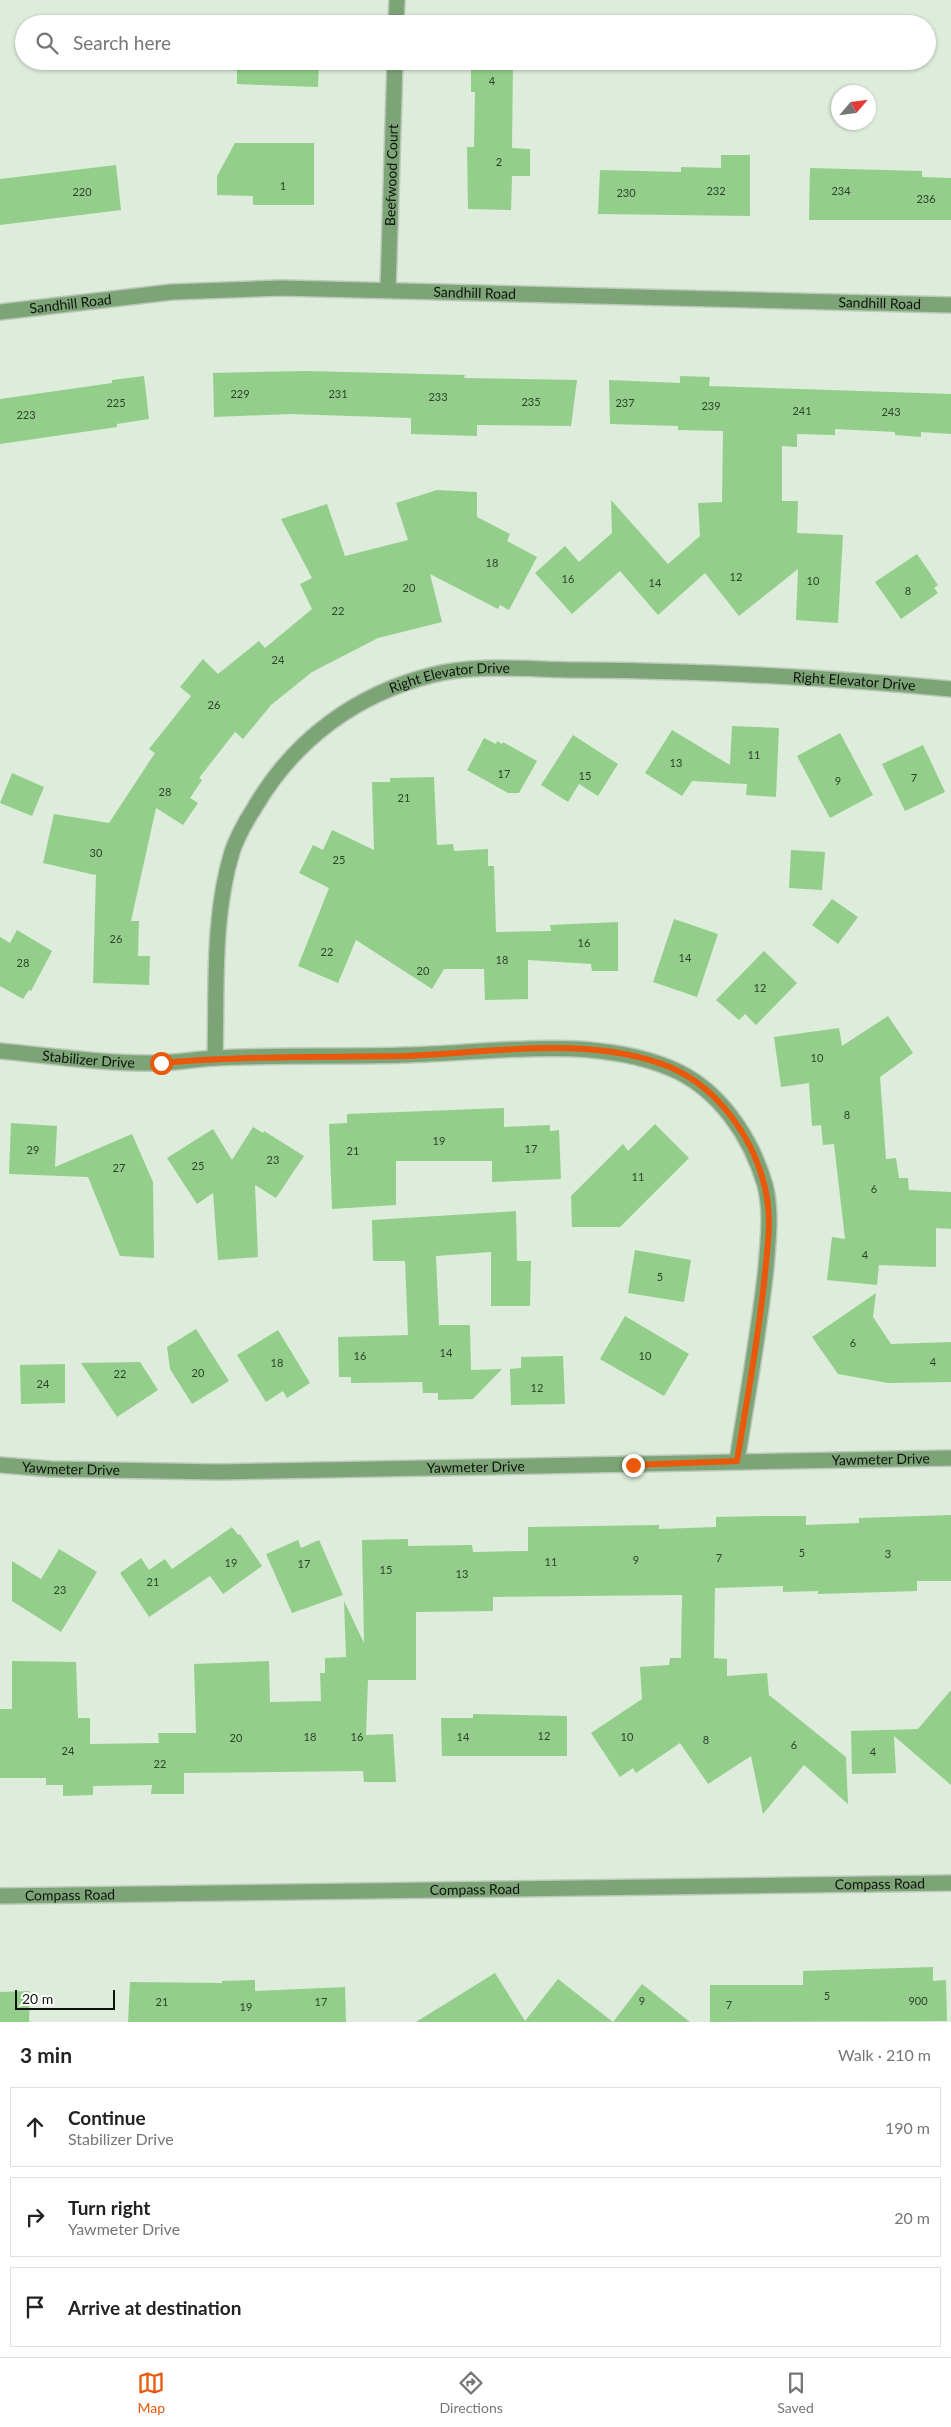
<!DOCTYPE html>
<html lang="en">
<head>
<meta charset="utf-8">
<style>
	:root { --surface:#fff; --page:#f2f2f2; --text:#222; --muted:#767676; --line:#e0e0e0; --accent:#ea580c }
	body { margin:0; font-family:Lato,sans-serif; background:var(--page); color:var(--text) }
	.compass { position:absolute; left:831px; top:85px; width:45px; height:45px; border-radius:50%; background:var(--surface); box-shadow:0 1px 4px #0004; rotate:62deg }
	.scale { position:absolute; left:15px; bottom:12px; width:100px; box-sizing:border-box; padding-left:5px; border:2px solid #0e130d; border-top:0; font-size:14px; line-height:18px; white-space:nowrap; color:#0e130d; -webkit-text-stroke:4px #fff; paint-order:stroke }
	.stop { position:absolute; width:15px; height:15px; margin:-11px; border:4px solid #ea580c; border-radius:50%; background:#fff }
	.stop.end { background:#ea580c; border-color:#fff; box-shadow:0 1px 5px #0008 }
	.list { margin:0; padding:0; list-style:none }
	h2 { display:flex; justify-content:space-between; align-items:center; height:65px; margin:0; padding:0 20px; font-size:21px }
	h2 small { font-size:16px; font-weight:400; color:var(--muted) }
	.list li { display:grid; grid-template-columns:32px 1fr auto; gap:15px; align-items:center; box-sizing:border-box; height:80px; margin:0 10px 10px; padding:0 10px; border:1px solid var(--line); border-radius:0px }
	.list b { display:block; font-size:19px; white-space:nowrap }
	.list p { margin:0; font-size:16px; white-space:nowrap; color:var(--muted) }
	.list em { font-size:16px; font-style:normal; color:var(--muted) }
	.icon { flex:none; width:28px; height:28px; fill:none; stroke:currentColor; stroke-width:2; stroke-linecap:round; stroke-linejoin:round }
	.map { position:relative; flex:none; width:951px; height:2022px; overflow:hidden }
	.search { position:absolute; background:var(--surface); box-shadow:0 1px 4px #0004; left:15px; right:15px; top:15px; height:55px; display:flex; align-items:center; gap:12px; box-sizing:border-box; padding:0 18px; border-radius:28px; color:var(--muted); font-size:19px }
	.sheet { height:335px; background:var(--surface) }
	nav { display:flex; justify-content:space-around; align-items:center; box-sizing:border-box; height:70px; border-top:1px solid var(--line); background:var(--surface); font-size:14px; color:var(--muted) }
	nav a { display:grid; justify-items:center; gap:2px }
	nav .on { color:var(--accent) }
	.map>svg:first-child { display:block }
	.building { fill:#93ce8b }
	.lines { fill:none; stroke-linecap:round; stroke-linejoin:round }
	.street-casing { stroke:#bcc9ba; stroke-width:18 }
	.street { stroke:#7da477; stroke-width:15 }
	.route { stroke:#ea580c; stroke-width:6 }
	.labels { text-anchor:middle; stroke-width:4.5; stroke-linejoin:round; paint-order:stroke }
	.number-label { font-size:11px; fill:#2f422c }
	.street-label { font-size:14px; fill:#0e130d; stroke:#fff }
</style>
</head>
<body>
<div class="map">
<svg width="951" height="2022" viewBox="0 0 951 2022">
	<rect width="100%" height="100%" fill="#ddecdb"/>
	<g class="building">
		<path d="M237,61H319L318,87L237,84Z"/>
		<path d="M471,61H513L512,148L530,149V176H512L511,210L468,209L467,147H474L475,92H471Z"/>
		<path d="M235,143H314V205H253V196L217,195V176Z"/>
		<path d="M721,155H750V216L598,214L600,170L681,172V167L721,168Z"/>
		<path d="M116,165L121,210L0,225V179Z"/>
		<path d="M810,168L922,171V177L951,178V220H809Z"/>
		<path d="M306,371L465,375L464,378L577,380L571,426L477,425V436L411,434V418L290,414L214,417L213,373Z"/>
		<path d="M144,376L149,419L117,424V427L0,444V399L112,383V380Z"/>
		<path d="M680,376L710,377L709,386L951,394V434L921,432V437L895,435V432L835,429V435L797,434V447L782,446V501H798L797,533L843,535L838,623L796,620L798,569L739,616L705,573L658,615L620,571L572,614L535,573L565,546L579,562L612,533L611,500L668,564L700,536L698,503L722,502L723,431L678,430V426L610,424L609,380L680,383Z"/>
		<path d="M437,490L477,492V517L510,534L507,541L537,557L509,610L500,605L498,609L430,574L442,622L378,638L312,672L271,705L243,739L235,732L199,778L202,780L190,798L198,803L183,825L156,808L131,921H139L138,956H150L149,985L93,983L96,873L95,875L43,863L54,814L109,823L155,753L149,749L191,696L180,687L203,659L218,674L259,641L265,648L312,609L300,584L312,578L281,519L327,504L345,556L408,540L396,503Z"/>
		<path d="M917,554L938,585L934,588L938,593L901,619L875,582Z"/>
		<path d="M732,726L779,728L776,797L746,795L747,784L692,781L682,796L645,773L672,730L730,765Z"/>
		<path d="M840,733L873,795L830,818L797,756Z"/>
		<path d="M573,735L618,764L598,796L579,784L568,802L541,785Z"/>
		<path d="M484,738L496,744L497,741L502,744L503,742L537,761L519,793H508L467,770Z"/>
		<path d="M923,745L945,792L905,811L882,764Z"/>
		<path d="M12,773L44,787L32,816L0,803Z"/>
		<path d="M434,777L437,845L453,844L454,851L488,849V866H494L496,932L551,931L550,925L618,922V971H592L591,964L528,960V999L485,1000L484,969H444L432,989L356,940L338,983L298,966L329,888L299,873L313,845L323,850L332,830L374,850L372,782H390V778Z"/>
		<path d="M791,850L825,852L822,890L789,888Z"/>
		<path d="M832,899L858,917L838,944L812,925Z"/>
		<path d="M674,919L718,934L697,997L653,982Z"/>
		<path d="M17,930L52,951L31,991L29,990L23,999L0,986V937L10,943Z"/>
		<path d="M764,951L797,983L756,1025L745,1014L739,1020L716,1000Z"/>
		<path d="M888,1016L913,1053L880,1077L886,1159L896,1158L899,1178H908L909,1190L951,1192V1229L936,1228V1267L879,1265L877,1285L827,1280L832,1237L845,1239L834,1144L823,1145L821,1125L812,1126L809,1083L781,1087L774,1037L839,1028L842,1046Z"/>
		<path d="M504,1108V1127L550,1125V1131L559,1130L561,1179L492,1182V1161H396V1205L332,1209L329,1124L347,1123V1114Z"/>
		<path d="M11,1123L57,1126L55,1167L132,1134L153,1182L154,1258L120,1256L88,1177L9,1174Z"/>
		<path d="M655,1124L689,1158L620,1227H572L571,1196L623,1144L628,1151Z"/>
		<path d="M253,1127L263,1133L264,1131L304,1156L276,1198L255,1185L258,1257L218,1260L213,1193L197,1204L167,1158L213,1129L232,1160Z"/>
		<path d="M516,1211L517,1261H531L530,1306H491V1252L436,1256L439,1325H470L471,1370L502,1369L473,1399L438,1400V1393H423L422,1382L351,1383V1377H339L338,1337L408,1335L405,1261H373L372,1220Z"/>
		<path d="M635,1250L691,1260L684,1302L628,1293Z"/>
		<path d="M876,1293L873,1317L891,1344L951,1342V1382L888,1383L838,1374L812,1337Z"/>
		<path d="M625,1316L689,1354L664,1396L600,1359Z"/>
		<path d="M196,1329L229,1381L192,1404L170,1369L167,1347Z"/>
		<path d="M278,1330L310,1383L287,1398L283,1391L266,1402L237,1355Z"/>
		<path d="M563,1356L565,1404L511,1405L510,1369L521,1368V1357Z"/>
		<path d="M140,1362L158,1390L117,1417L81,1363Z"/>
		<path d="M65,1364V1403L21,1404L20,1365Z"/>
		<path d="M951,1515V1581H917V1591L818,1594V1591L783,1592V1586L715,1588L714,1658L727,1659V1676L767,1673L769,1695L846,1757L848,1804L804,1765L763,1814L751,1756L708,1784L680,1743L636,1773L633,1768L620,1777L591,1733L642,1699L640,1667L669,1665L670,1658H681L682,1595L493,1597V1611L416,1612V1680H368L366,1735L393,1734L396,1782H364L363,1771L184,1773V1794H151L152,1785L93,1786V1795L63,1796V1785H46V1778H0V1709H12V1661L76,1662L78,1718H90V1744L159,1743L158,1733H196L194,1664L269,1661L270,1702L321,1701L320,1673H325V1658L346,1657L344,1601L364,1643L362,1540L408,1539V1546L472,1545L473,1552L528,1551V1527L659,1525V1529L716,1527V1517L764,1516H806V1525L859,1523V1518Z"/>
		<path d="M232,1527L238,1535L240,1534L262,1566L223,1594L210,1576L149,1617L120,1573L141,1558L149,1570L165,1559L172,1569Z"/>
		<path d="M298,1540L301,1548L319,1540L343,1595L292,1613L266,1554Z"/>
		<path d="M59,1549L97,1572L61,1632L12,1601V1561L41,1579Z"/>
		<path d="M951,1690V1785L894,1736L896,1773L852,1774L851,1731L918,1729Z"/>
		<path d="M473,1714L567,1716V1756H442L441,1718H473Z"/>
		<path d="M933,1967V1981L946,1980L947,2021L710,2022V1985H803V1971Z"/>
		<path d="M495,1973L525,2021L558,1979L613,2022L642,1984L690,2022H416Z"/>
		<path d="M255,1980V1991L345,1987L346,2022H128L130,1982L222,1983V1981Z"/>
		<path d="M30,1991L29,2022H0V1992Z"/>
	</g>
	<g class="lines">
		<g class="street-casing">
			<g id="street">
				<path d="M396,24L397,0"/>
				<path id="s1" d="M388,290L395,61"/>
				<path id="s2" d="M0,312L172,292L281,288L951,305"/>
				<path id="s3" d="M0,1051C53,1056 107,1064 161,1063C179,1062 198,1059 216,1058C279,1055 343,1057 406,1055C490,1053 590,1035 670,1068C719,1088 751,1137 765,1185C772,1212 768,1241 766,1268C759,1333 747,1397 737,1461"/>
				<path id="s4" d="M215,1058C217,990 212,918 232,852C237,837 246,821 255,807C294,740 356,694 432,675C478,663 531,670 578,670C703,671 826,677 951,689"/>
				<path id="s5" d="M0,1465L51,1469L218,1472L951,1458"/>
				<path id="s6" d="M0,1896L951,1883"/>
			</g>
		</g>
		<use href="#street" class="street"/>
	</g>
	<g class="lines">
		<path class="route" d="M161,1063C242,1056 323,1057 403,1056C488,1053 592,1034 672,1068C719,1089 754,1139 765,1188C772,1216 768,1245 765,1273C759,1336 747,1399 737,1461L633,1465"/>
	</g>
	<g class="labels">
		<g class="number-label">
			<text x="492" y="85">4</text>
			<text x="499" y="166">2</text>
			<text x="283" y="190">1</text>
			<text x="716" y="195">232</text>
			<text x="841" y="195">234</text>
			<text x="82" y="196">220</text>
			<text x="626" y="197">230</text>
			<text x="926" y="203">236</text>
			<text x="240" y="398">229</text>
			<text x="338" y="398">231</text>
			<text x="438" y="401">233</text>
			<text x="531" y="406">235</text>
			<text x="116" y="407">225</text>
			<text x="625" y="407">237</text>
			<text x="711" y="410">239</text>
			<text x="802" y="415">241</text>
			<text x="891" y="416">243</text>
			<text x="26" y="419">223</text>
			<text x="492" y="567">18</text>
			<text x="736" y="581">12</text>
			<text x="568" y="583">16</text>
			<text x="813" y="585">10</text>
			<text x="655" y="587">14</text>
			<text x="409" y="592">20</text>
			<text x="908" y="595">8</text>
			<text x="338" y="615">22</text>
			<text x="278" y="664">24</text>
			<text x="214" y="709">26</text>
			<text x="754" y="759">11</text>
			<text x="676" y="767">13</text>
			<text x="504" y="778">17</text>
			<text x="585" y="780">15</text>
			<text x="914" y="782">7</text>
			<text x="838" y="785">9</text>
			<text x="165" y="796">28</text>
			<text x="404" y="802">21</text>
			<text x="96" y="857">30</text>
			<text x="339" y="864">25</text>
			<text x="116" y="943">26</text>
			<text x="584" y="947">16</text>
			<text x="327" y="956">22</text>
			<text x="685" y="962">14</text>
			<text x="502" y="964">18</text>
			<text x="23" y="967">28</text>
			<text x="423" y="975">20</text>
			<text x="760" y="992">12</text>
			<text x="817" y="1062">10</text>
			<text x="847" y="1119">8</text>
			<text x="439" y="1145">19</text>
			<text x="531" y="1153">17</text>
			<text x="33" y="1154">29</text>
			<text x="353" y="1155">21</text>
			<text x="273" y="1164">23</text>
			<text x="198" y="1170">25</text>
			<text x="119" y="1172">27</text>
			<text x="638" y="1181">11</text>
			<text x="874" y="1193">6</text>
			<text x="865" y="1259">4</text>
			<text x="660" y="1281">5</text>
			<text x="853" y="1347">6</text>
			<text x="446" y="1357">14</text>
			<text x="360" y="1360">16</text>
			<text x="645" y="1360">10</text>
			<text x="933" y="1366">4</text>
			<text x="277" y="1367">18</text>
			<text x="198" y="1377">20</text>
			<text x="120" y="1378">22</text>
			<text x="43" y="1388">24</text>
			<text x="537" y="1392">12</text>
			<text x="802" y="1557">5</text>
			<text x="888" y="1558">3</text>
			<text x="719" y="1562">7</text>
			<text x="636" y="1564">9</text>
			<text x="551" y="1566">11</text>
			<text x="231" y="1567">19</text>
			<text x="304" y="1568">17</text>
			<text x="386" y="1574">15</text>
			<text x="462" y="1578">13</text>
			<text x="153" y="1586">21</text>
			<text x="60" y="1594">23</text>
			<text x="544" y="1740">12</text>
			<text x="310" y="1741">18</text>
			<text x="357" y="1741">16</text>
			<text x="463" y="1741">14</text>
			<text x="627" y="1741">10</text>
			<text x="236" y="1742">20</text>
			<text x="706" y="1744">8</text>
			<text x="794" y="1749">6</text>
			<text x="68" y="1755">24</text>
			<text x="873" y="1756">4</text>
			<text x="160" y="1768">22</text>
			<text x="827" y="2000">5</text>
			<text x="642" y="2005">9</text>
			<text x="918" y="2005">900</text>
			<text x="162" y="2006">21</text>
			<text x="321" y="2006">17</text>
			<text x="729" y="2009">7</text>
			<text x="246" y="2011">19</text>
		</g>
		<g class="street-label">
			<text dy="5" stroke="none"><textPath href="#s1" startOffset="115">Beefwood Court</textPath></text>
			<text dy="5" stroke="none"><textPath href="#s2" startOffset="476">Sandhill Road</textPath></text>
			<text dy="5" stroke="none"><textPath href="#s2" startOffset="71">Sandhill Road</textPath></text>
			<text dy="5" stroke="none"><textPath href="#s2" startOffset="881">Sandhill Road</textPath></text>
			<text dy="5" stroke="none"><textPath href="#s4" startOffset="502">Right Elevator Drive</textPath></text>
			<text dy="5" stroke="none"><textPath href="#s4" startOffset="908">Right Elevator Drive</textPath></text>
			<text dy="5" stroke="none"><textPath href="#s3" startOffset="89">Stabilizer Drive</textPath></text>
			<text dy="5" stroke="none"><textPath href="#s5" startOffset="881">Yawmeter Drive</textPath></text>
			<text dy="5" stroke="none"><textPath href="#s5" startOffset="71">Yawmeter Drive</textPath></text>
			<text dy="5" stroke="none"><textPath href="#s5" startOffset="476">Yawmeter Drive</textPath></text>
			<text dy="5" stroke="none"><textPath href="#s6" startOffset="880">Compass Road</textPath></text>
			<text dy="5" stroke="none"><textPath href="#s6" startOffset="475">Compass Road</textPath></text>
			<text dy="5" stroke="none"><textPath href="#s6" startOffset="70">Compass Road</textPath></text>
		</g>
	</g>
</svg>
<svg class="compass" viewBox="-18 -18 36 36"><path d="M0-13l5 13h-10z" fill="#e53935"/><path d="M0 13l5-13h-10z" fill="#767676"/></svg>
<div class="scale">20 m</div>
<div class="stop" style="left:161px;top:1063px"></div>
<div class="stop end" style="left:633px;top:1465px"></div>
<div class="search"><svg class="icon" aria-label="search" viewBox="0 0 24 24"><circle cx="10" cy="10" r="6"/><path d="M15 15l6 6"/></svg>Search here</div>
</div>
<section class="sheet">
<h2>3 min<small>Walk · 210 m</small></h2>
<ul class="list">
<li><svg class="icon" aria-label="ahead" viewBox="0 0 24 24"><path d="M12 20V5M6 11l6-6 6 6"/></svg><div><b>Continue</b><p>Stabilizer Drive</p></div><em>190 m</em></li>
<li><svg class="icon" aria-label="right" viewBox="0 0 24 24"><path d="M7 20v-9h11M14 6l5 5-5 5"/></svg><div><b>Turn right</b><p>Yawmeter Drive</p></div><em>20 m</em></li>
<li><svg class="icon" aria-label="arrive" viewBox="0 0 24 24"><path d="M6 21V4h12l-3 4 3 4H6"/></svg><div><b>Arrive at destination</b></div></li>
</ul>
</section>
<nav>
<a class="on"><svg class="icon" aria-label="map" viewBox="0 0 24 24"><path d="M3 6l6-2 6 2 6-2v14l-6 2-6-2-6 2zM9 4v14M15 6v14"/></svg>Map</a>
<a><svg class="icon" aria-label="directions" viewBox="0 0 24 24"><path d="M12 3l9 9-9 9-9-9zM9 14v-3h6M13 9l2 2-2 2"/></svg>Directions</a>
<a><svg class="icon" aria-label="saved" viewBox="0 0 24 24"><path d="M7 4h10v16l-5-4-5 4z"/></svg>Saved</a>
</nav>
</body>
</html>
